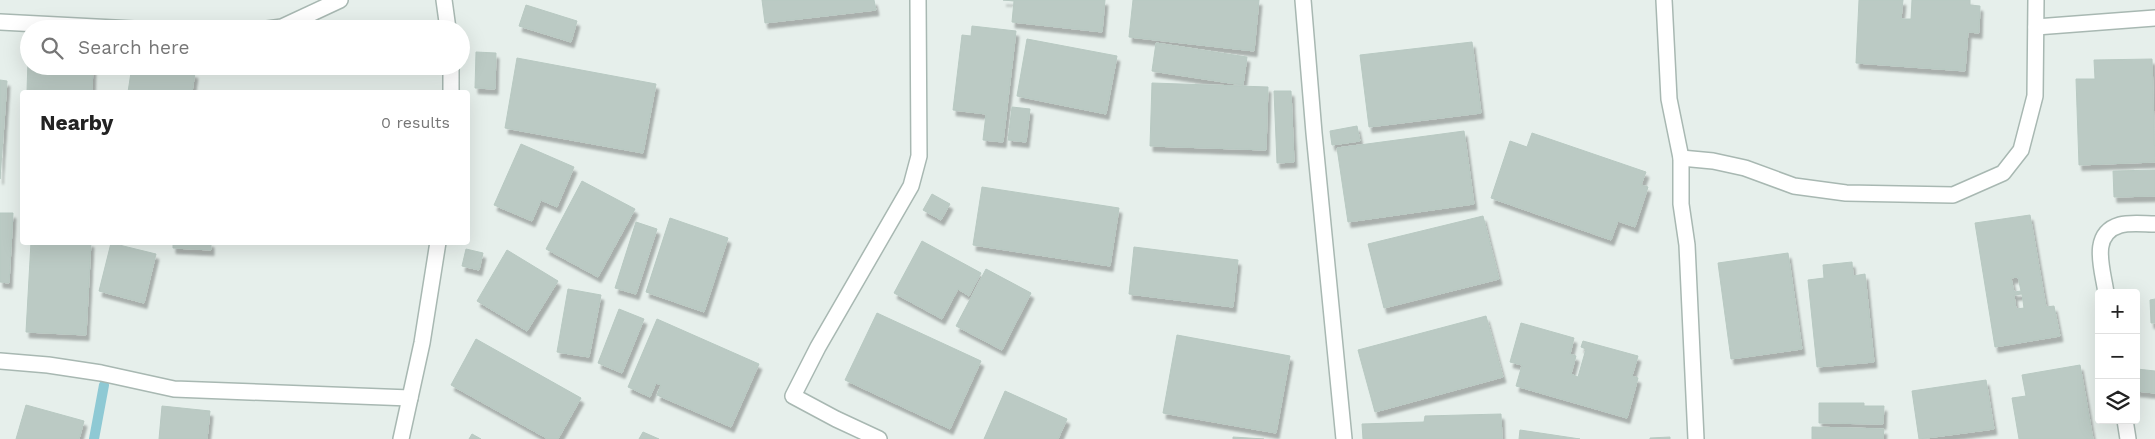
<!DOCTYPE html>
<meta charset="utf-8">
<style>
:root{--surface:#fff;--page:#f2f2f2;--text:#222;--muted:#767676;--line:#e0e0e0}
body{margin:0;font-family:"Work Sans",sans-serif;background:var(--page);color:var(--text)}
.controls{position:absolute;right:15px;bottom:15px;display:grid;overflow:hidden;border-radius:5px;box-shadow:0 5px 20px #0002}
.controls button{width:45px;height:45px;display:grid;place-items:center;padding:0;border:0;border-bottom:1px solid var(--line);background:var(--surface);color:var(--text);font:25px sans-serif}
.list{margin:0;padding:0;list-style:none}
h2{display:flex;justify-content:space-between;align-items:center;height:65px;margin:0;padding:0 20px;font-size:21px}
h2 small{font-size:16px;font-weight:400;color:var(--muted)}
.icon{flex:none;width:28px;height:28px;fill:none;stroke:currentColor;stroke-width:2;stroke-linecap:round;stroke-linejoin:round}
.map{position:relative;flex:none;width:2155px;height:439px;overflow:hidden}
.search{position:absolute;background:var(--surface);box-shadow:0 5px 20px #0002;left:20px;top:20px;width:450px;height:55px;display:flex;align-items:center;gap:12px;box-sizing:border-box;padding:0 18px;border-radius:28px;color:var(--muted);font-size:19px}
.panel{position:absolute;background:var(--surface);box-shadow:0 5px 20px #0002;left:20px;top:90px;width:450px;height:155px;border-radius:5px}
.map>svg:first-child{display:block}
</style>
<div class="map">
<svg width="2155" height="439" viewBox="0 0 2155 439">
<defs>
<filter id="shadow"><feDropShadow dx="3" dy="5.5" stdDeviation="1" flood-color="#0004"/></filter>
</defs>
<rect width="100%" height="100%" fill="#e6efeb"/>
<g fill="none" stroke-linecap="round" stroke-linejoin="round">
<path stroke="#8ec9d4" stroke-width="10" d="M94,439l10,-54"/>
</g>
<g fill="#bbcac4" stroke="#b8c9c2" fill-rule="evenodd" filter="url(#shadow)">
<path d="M762,0h112l2,10 -111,13z"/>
<path d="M1003,0h102l-3,32 -90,-10 2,-21z"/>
<path d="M1133,0h126l-5,51 -125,-14z"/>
<path d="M1859,0h44l-2,19h10l1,-19h58v5l10,1 -1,27 -11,-1 -3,39 -109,-8z"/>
<path d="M526,5l51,16 -6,21 -52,-16z"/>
<path d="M972,26l44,5 -13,111 -20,-2 3,-26 -33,-4 9,-75 9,1z"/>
<path d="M1027,39l90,17 -11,58 -89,-18z"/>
<path d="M1472,42l9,71 -112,14 -9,-72z"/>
<path d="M1156,43l91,14 -4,28 -91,-14z"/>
<path d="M476,52l20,1 -1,36 -20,-1z"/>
<path d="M517,58l139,26 -13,69 -138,-25z"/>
<path d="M28,59l1,7h64l-1,26h-65z"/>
<path d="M2152,59l3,103 -76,3 -3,-86h19l-1,-19z"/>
<path d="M132,66h20l43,7 -3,19h-64z"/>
<path d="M0,80l7,1 -7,98z"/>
<path d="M1152,83l116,4 -2,63 -116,-4z"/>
<path d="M1274,91h17l3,71 -17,1z"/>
<path d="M1012,107l18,2 -4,33 -18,-2z"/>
<path d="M1357,126l3,15 -28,4 -2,-14z"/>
<path d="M1464,131l10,73 -126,18 -11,-74z"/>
<path d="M1532,133l114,39 -5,13 7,2 -13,40 -17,-6 -7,19 -120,-42 19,-57 17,6z"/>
<path d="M521,144l53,23 -17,40 -16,-7 -9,21 -38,-16z"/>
<path d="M2155,170v26l-41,1 -1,-26z"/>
<path d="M582,181l53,28 -37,68 -52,-28z"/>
<path d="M982,187l137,21 -9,58 -137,-21z"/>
<path d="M932,194l18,10 -9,16 -18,-10z"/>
<path d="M0,213h13l-4,70 -9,-1z"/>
<path d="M2030,215l16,92 8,-1 6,30 -65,11 -20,-124zM2018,277l3,14 -7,1 -3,-14zM2022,294l2,14 -8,1 -2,-14z"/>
<path d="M1483,216l16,63 -115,29 -16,-64z"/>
<path d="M670,218l58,20 -24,74 -58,-20z"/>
<path d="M636,222l21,7 -21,65 -21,-6z"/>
<path d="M922,241l59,32 -12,23 -11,-7 -16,30 -48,-26z"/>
<path d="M31,242h60l-5,93 -60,-3z"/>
<path d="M173,242h38v8l-38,-2z"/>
<path d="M111,243l45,11 -12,49 -45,-12z"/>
<path d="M1134,247l104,13 -5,47 -104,-13z"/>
<path d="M466,249l17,4 -4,17 -17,-4z"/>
<path d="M507,250l51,31 -31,50 -50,-30z"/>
<path d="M1788,253l14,96 -71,10 -13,-96z"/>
<path d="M1852,262l1,14 12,-2 9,88 -57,5 -9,-87 16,-2 -1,-13z"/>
<path d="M986,269l45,24 -29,57 -46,-24z"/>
<path d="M568,289l33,6 -12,62 -32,-5z"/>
<path d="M2155,299v24h-4l-1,-23z"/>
<path d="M619,309l25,10 -22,54 -24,-10z"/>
<path d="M877,313l104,48 -31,68 -105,-49z"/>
<path d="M1486,316l17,61 -128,35 -17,-62z"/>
<path d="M657,319l102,45 -28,63 -74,-32 4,-10 -5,-2 -6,14 -22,-10z"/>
<path d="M1521,323l53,15 -4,16 6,2 -5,18 7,3 8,-28 -5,-2 2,-6 55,15 -6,20 6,2 -11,40 -111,-32 6,-21 -12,-3z"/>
<path d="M1177,335l113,21 -14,77 -113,-20z"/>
<path d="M476,339l105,59 -23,41h-10l-97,-54z"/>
<path d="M2080,365l13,74h-74l-7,-41 14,-2 -4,-21z"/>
<path d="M2137,369l18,2v22l-19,-2z"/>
<path d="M1986,380l8,49 -75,10 -7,-48z"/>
<path d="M1005,391l62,28 -9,20h-74z"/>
<path d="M1819,403h45v3h20l-1,18 -64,-1z"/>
<path d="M26,405l58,16 -5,18h-63z"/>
<path d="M162,406l48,5 -3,28h-48z"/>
<path d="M1501,414l1,25h-139l-1,-15 62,-2 1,-6z"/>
<path d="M1812,427l72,2 -1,10h-71z"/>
<path d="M1520,430l60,9h-61z"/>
<path d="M643,432l16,7h-20z"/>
<path d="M472,434l9,5h-12z"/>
<path d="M1233,437l31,2h-31z"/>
<path d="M1670,437v2h-20v-1z"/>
</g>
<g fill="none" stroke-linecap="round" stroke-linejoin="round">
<defs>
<g id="minor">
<path d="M444,0l4,29"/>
<path d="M1303,0l11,133 30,306"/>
<path d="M1664,0l5,99 12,59v46l6,41 9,194"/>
<path d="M0,22l134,7"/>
<path d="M2036,27l119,-9"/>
<path d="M267,29l15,-2 58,-27"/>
<path d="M451,92v-26"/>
<path d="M1681,158l32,3 32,7 49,18 52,7 107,2 50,-22 18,-23 14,-54 1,-96"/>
<path d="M2106,293c-3,-23 -17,-59 14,-68 10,-3 25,-1 35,-1"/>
<path d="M0,361l48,4 53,8 73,16 236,9"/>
<path d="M2125,420l3,19"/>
<path d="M401,439l21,-96 16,-101"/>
<path d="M879,439l-43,-20 -43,-23 25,-49 93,-161 8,-30 -1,-156"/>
</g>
</defs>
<use href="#minor" stroke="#a8b8b2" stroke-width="18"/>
<use href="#minor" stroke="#fff" stroke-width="15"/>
</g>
</svg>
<div class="controls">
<button>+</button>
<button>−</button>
<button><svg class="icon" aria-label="layers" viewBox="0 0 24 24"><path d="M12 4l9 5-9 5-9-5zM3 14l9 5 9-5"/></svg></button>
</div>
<div class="search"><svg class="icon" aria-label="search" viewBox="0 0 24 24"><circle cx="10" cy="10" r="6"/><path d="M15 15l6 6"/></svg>Search here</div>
<section class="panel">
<h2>Nearby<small>0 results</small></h2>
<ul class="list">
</ul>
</section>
</div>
